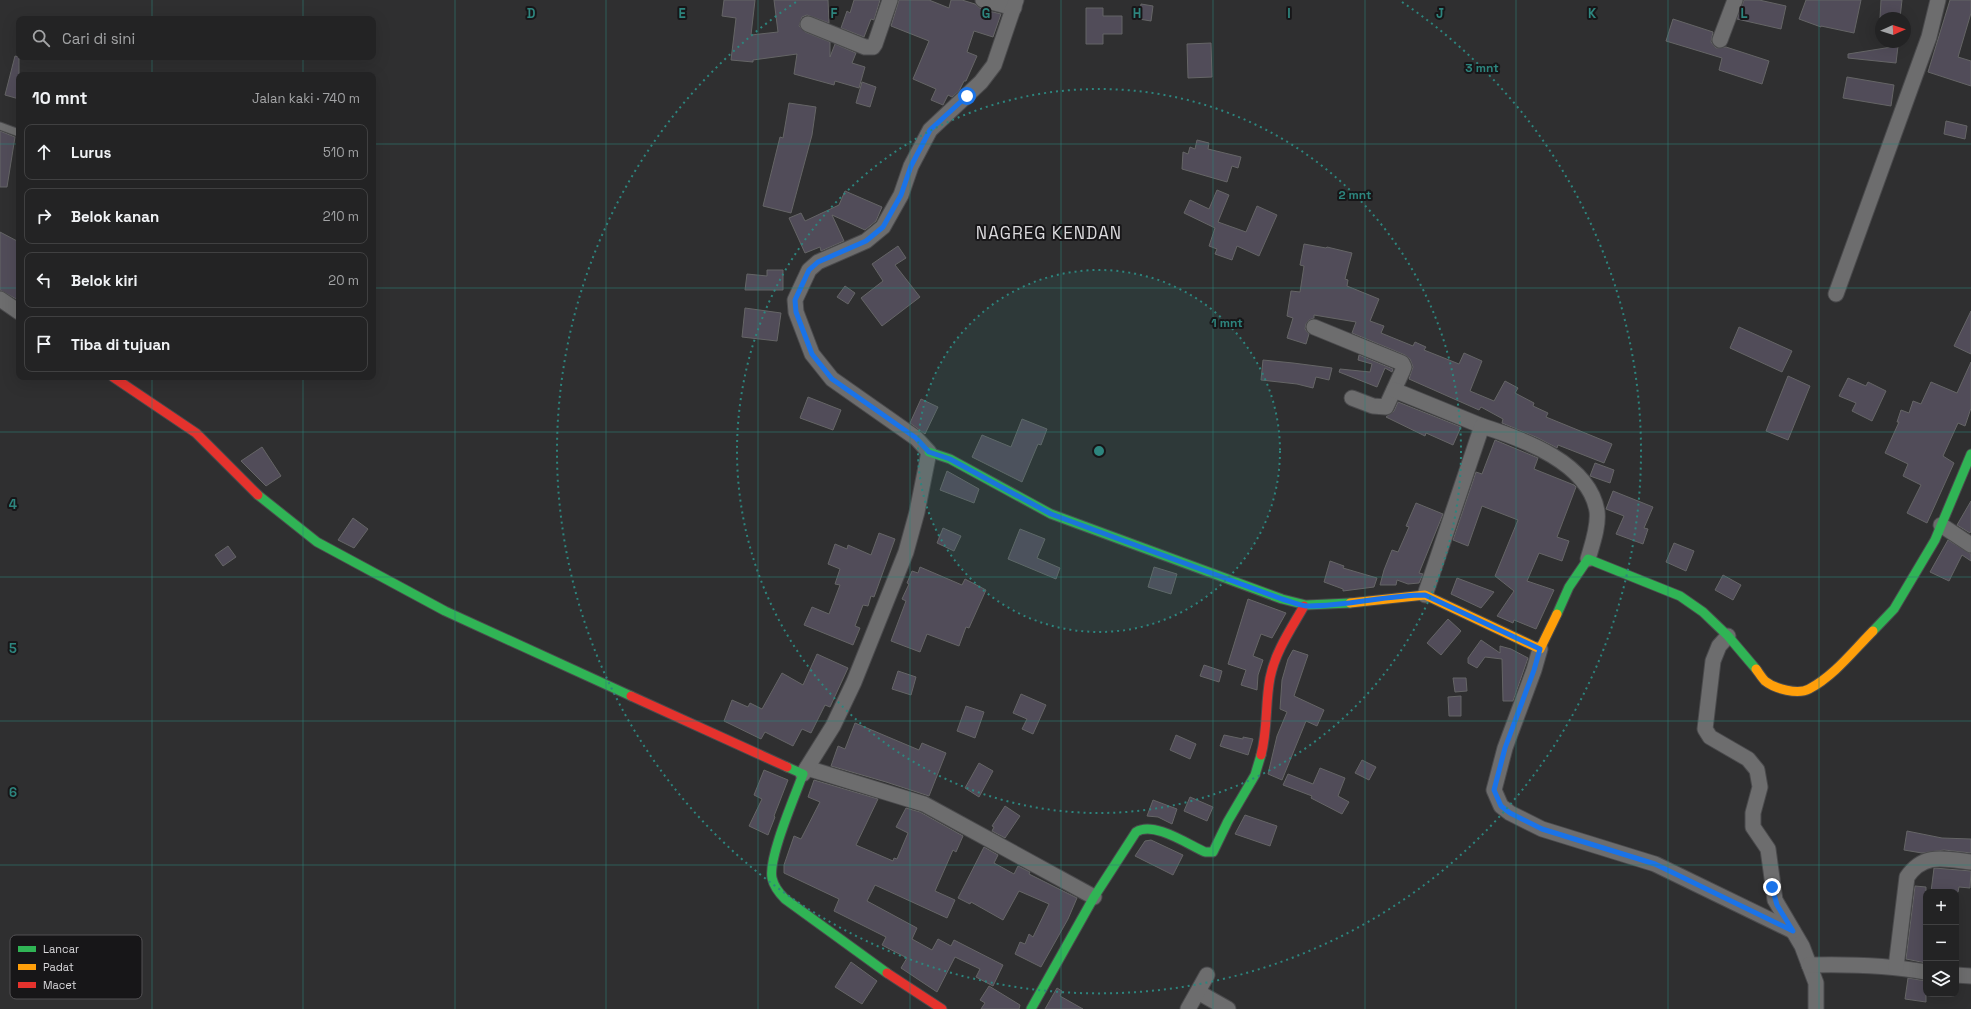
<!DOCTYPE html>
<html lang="id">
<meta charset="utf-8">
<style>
:root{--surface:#232324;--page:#2b2b2c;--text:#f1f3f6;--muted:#a3a4a6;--line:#404041}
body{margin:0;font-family:"Space Grotesk",sans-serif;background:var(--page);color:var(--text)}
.controls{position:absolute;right:12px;bottom:12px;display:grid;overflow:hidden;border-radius:8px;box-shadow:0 4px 16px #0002}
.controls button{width:36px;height:36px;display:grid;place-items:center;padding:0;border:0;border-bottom:1px solid var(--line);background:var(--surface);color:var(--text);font:20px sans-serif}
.compass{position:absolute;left:1875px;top:12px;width:36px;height:36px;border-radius:50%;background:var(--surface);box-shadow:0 4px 16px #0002;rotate:87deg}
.stop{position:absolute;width:12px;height:12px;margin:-9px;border:3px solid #1a73e8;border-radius:50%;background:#fff}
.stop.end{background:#1a73e8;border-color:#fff;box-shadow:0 1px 4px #0008}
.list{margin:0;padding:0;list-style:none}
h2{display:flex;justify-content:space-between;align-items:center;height:52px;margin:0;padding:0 16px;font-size:17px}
h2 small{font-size:13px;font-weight:400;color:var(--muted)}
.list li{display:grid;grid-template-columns:26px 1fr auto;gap:12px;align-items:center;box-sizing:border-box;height:56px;margin:0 8px 8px;padding:0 8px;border:1px solid var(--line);border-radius:8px}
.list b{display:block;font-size:15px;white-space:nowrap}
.list em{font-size:13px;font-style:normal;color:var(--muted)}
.icon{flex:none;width:22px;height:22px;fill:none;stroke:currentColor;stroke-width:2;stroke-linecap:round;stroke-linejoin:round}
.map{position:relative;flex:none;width:1971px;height:1009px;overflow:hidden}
.search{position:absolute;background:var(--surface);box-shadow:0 4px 16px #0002;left:16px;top:16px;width:360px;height:44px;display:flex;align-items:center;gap:10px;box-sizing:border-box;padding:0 14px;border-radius:8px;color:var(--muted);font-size:15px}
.panel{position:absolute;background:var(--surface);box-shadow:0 4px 16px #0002;left:16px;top:72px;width:360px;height:308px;border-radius:8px}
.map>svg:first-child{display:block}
</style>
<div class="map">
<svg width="1971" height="1009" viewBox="0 0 1971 1009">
<rect width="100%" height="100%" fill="#2f2f30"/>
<g fill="#514c59" stroke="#656566">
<path d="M724,0h31l-4,35 27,-3 -4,-32h54l1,23 -22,-8 -5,2 -3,9 6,6 25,10v15l5,-13 21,9 -4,10 13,4 -6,21 -24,-7 -1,4 -40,-11 3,-20 -44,6v2l-22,-2 5,-42 -14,-2z"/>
<path d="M854,0h26l-6,20 -3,-1 -7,18 -23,-9 6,-17 3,2z"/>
<path d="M899,0h30l20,8 2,-8h11l13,4 6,5 20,5 -8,23 -19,-6 -7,21 10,4 -11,25h-2l-5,10 -7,6 -4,-2 -5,10 -12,-5 5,-11 -23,-10 16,-38 -38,-15z"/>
<path d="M1744,0h15l27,6 -5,23 -44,-10z"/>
<path d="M1806,0h55l-7,33 -33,-7v1l-22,-8z"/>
<path d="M1881,0h21l-2,18h-20z"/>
<path d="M1950,0h21v13l-13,44 13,4v25l-43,-14z"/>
<path d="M1141,4l12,2 -2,15 -12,-2z"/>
<path d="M1086,8h17v8h19v18h-19v10h-17z"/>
<path d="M1673,19l40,13 -2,10 5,6 10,-1 43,14 -7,23 -43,-14 3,-12 -56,-17z"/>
<path d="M1211,43l1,34 -24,1 -1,-34z"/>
<path d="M1898,46l-2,17 -48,-5v-4z"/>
<path d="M15,56l4,1v42l-14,-4z"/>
<path d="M1847,77l47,8 -3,21 -48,-8z"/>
<path d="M862,82l14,5 -6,20 -14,-4z"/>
<path d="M789,103l27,4 -4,28 -21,78 -28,-7 17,-69 3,1z"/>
<path d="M1946,121l21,5 -2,13 -21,-5z"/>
<path d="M0,131l15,6 -8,50h-7z"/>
<path d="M1197,140l12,3 -1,6 33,8 -3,11 -6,-2 -5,16 -45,-13 1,-17 5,2 2,-7 5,2z"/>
<path d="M1217,190l12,5 -11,27 28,10 11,-26 20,9 -18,41 -22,-10 -5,14 -17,-6 2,-5 -8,-3 6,-18 -31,-15 6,-13 19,9z"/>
<path d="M845,191l37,16 -6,14 -11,9 -33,-15 12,26 -23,10 -1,-4 -15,6 -16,-35 12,-5 4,8 34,-16z"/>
<path d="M0,232l19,10 -1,58 -18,-10z"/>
<path d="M1304,244l22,4 1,-1 25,6 -7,26 3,1 -1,6 32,13 -9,22 14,5 -3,7 32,13 2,-4 11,5 -2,3 35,14 5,-11 18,8 -12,30 24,10 11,-20 13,7 -3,5 19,10 -1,3 15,7 -2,4 66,27 -8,19 -46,-18 -1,3 -19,-10 -36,-15 1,-4 -22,-12 -2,3 -70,-31 4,-12 -3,-8 -5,-4 -53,-22 4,-11 -42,-7v3l-5,2 -3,4 -1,5 4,5 -3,10 -19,-6 6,-20 -6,-2 4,-25 9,1 4,-26 -4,-1z"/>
<path d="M898,246l8,12 -11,7 25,32 -38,29 -21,-28 22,-17 -11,-17z"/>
<path d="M767,270h16v20h-38l2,-16 20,2z"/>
<path d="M845,286l10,7 -7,11 -11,-7z"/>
<path d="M745,308l36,5 -4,28 -35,-4z"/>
<path d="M1971,311v43l-17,-8z"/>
<path d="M1739,327l53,24 -10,21 -52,-24z"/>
<path d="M1359,355l34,14 -1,3 -7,-4 -8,19 -38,-15 1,-3 30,3 2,-8 -14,-4z"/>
<path d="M1263,360l30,3 39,5 -3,12 -13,-3 -3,11 -16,-4 -36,-4z"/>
<path d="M1971,362v46l-6,18 -7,-3 -15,33 11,7 -27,60 -20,-10 14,-28 -18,-9 5,-12 -23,-11 14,-31h-2l4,-12 8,3 4,-12 8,3 10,-22 26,11z"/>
<path d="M1788,376l22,10 -22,54 -22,-9z"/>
<path d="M1848,378l18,8 2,-4 18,9 -14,30 -20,-10 4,-8 -17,-7z"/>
<path d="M808,397l33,13 -8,20 -33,-12z"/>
<path d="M921,399l17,8 -13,27 -15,-11z"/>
<path d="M1398,402l63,25 -8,18 -27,-12 -1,3 -39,-19 8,-6z"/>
<path d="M1022,419l25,10 -6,16 -3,-1 -16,38 -50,-25 10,-22 29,12z"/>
<path d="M1495,440l43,18 -4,11 40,16 2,2 -19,50 12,4 -7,20 -23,-8 -12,28 27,9 -18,39 -22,-9 -1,3 -16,-7 17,-25 -19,-15 23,-56 -36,-14 -14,40 -15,-6 23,-68 6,2z"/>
<path d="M262,447l19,29 -15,10 -25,-25z"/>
<path d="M1595,463l19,7 -4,13 -20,-7z"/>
<path d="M947,471l32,18 -5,14 -34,-13z"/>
<path d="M1613,491l40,16 -9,21 4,1 -5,15 -27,-10 8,-18 -18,-7z"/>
<path d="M1971,501v30l-1,2 -13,-8z"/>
<path d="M1416,503l27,11 -24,59 4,1 -4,9 -11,1 -11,-4 -1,5h-16l4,-15 8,-20 6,2 11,-25 -3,-1z"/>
<path d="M353,518l15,11 -14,19 -16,-8z"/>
<path d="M943,528l18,8 -7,15 -17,-8z"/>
<path d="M1020,529l25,10 -8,19 23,10 -4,11 -48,-20z"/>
<path d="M879,533l16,6 -21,58 -3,-1 -3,10 -5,-1 -8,21 5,2 -7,17 -49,-20 8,-18 17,7 11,-29 -5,-1 5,-15 -12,-5 7,-20 12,5 1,-4 23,10z"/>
<path d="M1948,540l23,14v7l-9,-6 -13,26 -19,-9z"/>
<path d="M1674,543l20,8 -8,20 -20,-9z"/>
<path d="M228,546l8,11 -13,9 -8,-11z"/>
<path d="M1330,561l14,5 -1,2 34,10 -3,9 -31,4v-2l-19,-7z"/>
<path d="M920,567l42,18 3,-6 21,11 -17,38 -3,-1 -7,19 -32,-12 -7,18 -29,-11 15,-40 -4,-2 7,-15 -2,-1 5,-12 6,2z"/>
<path d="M1154,567l23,7 -6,20 -23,-7z"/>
<path d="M1723,575l18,10 -8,15 -18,-10z"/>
<path d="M1457,578l37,14 -13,16 -30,-14z"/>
<path d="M1248,599l38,14 -14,25 -11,-4 -8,22 10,4 -5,15 -1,15 -16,-5 5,-15 -18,-6z"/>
<path d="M1448,619l13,12 -20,24 -14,-12z"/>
<path d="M1481,640l19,13v-7l11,3 17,9 -15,43h-10l-1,-42 -17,-2 -8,11 -9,-5v-5z"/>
<path d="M1293,650l15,5 -14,41 30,14 -7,16 -11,-5 -24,59 -14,-6 9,-38 10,-24 -7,-3 2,-29 6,-21z"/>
<path d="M817,654l31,14 -18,39 -5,-2 -14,28 -9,-4 -9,17 -28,-14 -4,7 -37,-18 8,-21 16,7 2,-4 12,6 20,-36 21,12z"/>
<path d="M1204,665l18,6 -3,11 -19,-6z"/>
<path d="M898,671l18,6 -5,18 -19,-6z"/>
<path d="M1453,678h13l1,13 -12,1z"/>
<path d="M1021,694l25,11 -13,29 -11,-5 5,-10 -14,-6z"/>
<path d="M1461,696v20h-12l-1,-19z"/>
<path d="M966,706l18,6 -9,26 -18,-7z"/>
<path d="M855,723l64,27 3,-7 24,10 -17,43 -43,-14 -55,-16 7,-20 7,3z"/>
<path d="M1176,735l20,9 -6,15 -20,-9z"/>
<path d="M1224,735l19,4v-2l10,2 -5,16 -28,-9z"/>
<path d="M1362,760l14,7 -7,13 -14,-7z"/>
<path d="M979,763l14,8 -14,26 -14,-9z"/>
<path d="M1320,768l25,10 -7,18 11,6 -7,12 -31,-16 1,-2 -29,-11 5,-11 25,10z"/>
<path d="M764,770l24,10 -14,36 1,1 -7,18 -19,-9 13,-27 -8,-4z"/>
<path d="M814,780l64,19 -22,46 37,16 1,-3 3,1 11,-26 -12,-6 10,-19 14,4 43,24 -7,16 -3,-2 -18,41 20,9 -8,18 -72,-33 -8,16 50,27 -5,11 20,11 6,-11 13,7 3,-6 49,25 -10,21 -17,-9 4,-8 -25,-12 -18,35 -36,-24 6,-10 -25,-13 4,-8 -52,-26 5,-12 -55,-26v-8l10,-29 7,3 19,-37 -12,-5z"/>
<path d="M1190,797l23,10 -6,14 -23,-10z"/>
<path d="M1153,800l24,9 -5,15 -14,-7 -11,-1z"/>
<path d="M1005,806l15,10 -15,22 -13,-7 2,-4 -2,-1z"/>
<path d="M1245,815l32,11 -7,20 -35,-12z"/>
<path d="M1907,831l35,7 29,1v14l-27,-3 -22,3 -18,-3z"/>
<path d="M1151,840l32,15 -10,20 -38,-19 10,-15z"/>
<path d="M984,847l14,8 -4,8 20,11 4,-8 12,6 -1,2 48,24 -9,21 -27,48 -26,-13 5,-12 5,2 4,-10 4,3 16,-33 -30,-13 -16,29 -32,-18 -1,2 -12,-6z"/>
<path d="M1934,868l37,3 -1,17 -11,-1 -1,5h-27z"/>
<path d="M1915,886l11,1v76l-20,-4z"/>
<path d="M851,962l26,19 -15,23 -27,-17z"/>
<path d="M1908,978l18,3v21l-21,-3z"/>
<path d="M989,986l31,19 -1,4h-38l4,-6 -5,-3z"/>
<path d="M1057,988l5,3 -2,5 23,13h-38z"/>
</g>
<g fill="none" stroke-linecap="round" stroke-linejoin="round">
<defs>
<path id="lane" d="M0,126l19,7"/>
<g id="street">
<path d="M983,0l31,8"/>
<path d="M808,24l57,23h8l2,-3 15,-44"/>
<path d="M1720,40l15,-40"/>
<path d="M1836,294l93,-257 9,-37"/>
<path d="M0,299l19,13"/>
<path d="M1314,327l88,36 2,4 -2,5 -16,35 -13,-1 -21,-8"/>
<path d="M1394,390l88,36"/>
<path d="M1941,525l30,20"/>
<path d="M1425,595l57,-169c41,13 107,37 115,85 2,15 -5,34 -9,48"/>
<path d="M1728,636l-9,10 -6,15 -8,68 5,8 38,22 9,11 3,17 -7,26v14l15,22 7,51 27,46 14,37v26"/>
<path d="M1540,649l-6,21 -29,78 -11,42 7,16 9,7 32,16 113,35 138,67"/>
<path d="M807,768l117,36 170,93"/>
<path d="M803,774l30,-48 21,-44 52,-130 11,-40 12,-60 -13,-14 -84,-59 -20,-25 -16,-42 -1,-12 14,-30 9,-8 48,-21 17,-14 18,-32 10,-29 19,-36 51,-48 13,-17 22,-65"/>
<path d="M1809,965c40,-1 78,0 117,7"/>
<path d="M1896,967l11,-90c17,-25 38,-18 64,-15"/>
<path d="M1956,975l15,1"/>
<path d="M1198,992l30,17"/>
<path d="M1188,1009l19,-34"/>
</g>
<g id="fast">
<path d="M929,452l21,7 101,55 231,85 24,6 44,-2"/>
<path d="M258,495l59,47 128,69 186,85"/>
<path d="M1557,614l12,-27 19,-28 92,37 23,16 25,24 28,33"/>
<path d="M1873,631l21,-22 41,-69 36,-86"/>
<path d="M787,767l16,7c-8,22 -35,84 -31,104 2,9 7,15 13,21l102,74"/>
<path d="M1031,1009l63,-112 42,-65c18,-11 51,12 69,20h8l15,-31 27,-46 6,-20"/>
</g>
<g id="slow">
<path d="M1350,603l75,-8 115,54 17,-35"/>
<path d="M1756,669c3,4 6,9 9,12 10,8 33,14 44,8 25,-13 44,-38 64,-58"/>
</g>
<g id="jam">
<path d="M113,377l83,56 62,62"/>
<path d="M631,696l156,71"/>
<path d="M1261,755c7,-26 4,-51 9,-77 5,-26 21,-49 34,-72"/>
<path d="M887,973l55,36"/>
</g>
</defs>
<use href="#lane" stroke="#4a4a4c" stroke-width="9"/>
<use href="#street" stroke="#4a4a4c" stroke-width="17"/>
<use href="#fast" stroke="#4a4a4c" stroke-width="11"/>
<use href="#slow" stroke="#4a4a4c" stroke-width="11"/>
<use href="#jam" stroke="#4a4a4c" stroke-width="11"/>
<use href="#lane" stroke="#6d6d6e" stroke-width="7"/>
<use href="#street" stroke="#6d6d6e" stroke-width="15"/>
<use href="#fast" stroke="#30b455" stroke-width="9"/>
<use href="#slow" stroke="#ff9f0a" stroke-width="9"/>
<use href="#jam" stroke="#e5322d" stroke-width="9"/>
</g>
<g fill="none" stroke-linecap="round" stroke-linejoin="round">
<path stroke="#1a73e8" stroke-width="5" d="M967,96l-37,34 -19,36 -10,29 -18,32 -17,14 -48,21 -9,8 -14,30 1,12 16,42 20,25 84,59 13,14 21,7 101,55 231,85c7,2 16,6 24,7 39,1 79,-11 119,-11l115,54 -6,21 -29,78 -11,42 7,16 9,7 32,16 113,35 138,67 -16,-26 -5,-18"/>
</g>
<path fill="none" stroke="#2d857e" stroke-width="1" stroke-opacity="0.55" d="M152,0v19M303,0v19M455,0v1009M606,0v1009M758,0v1009M910,0v1009M1061,0v1009M1213,0v1009M1365,0v1009M1516,0v1009M1668,0v1009M1819,0v1009M152,57v18M303,57v18M0,144h19M373,144h1598M0,288h19M373,288h1598M152,377v632M303,377v632M0,432h1971M0,577h1971M0,721h1971M0,865h1971"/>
<circle cx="1099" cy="451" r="181" fill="#2d857e" fill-opacity=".12"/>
<g fill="none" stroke="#2d857e" stroke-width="2" stroke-dasharray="2 4">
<circle cx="1099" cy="451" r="181"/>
<circle cx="1099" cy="451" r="362"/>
<path d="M1402 2A542 542 0 1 1 796 2"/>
</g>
<g text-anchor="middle" stroke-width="4" stroke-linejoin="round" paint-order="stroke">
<g font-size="17" letter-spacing="1" fill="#dad9dc" stroke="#171618">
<text x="1049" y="239">NAGREG KENDAN</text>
</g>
</g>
<rect x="10" y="935" width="132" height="64" rx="6" fill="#171618" stroke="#525053" stroke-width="1"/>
<rect x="18" y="946" width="18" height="6" fill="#30b455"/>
<rect x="18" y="964" width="18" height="6" fill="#ff9f0a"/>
<rect x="18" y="982" width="18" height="6" fill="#e5322d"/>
<g font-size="11" fill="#dad9dc">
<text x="43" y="953">Lancar</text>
<text x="43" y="971">Padat</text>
<text x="43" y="989">Macet</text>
</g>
<g font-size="13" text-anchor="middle" font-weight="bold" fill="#2d857e" stroke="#171618" stroke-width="4" stroke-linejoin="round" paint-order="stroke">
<text x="531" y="18">D</text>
<text x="682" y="18">E</text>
<text x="834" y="18">F</text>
<text x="986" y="18">G</text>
<text x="1137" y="18">H</text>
<text x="1289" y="18">I</text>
<text x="1440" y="18">J</text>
<text x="1592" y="18">K</text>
<text x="1744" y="18">L</text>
<text x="13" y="509">4</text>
<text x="13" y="653">5</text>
<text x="13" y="797">6</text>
</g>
<circle cx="1099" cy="451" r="6" fill="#2d857e" stroke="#171618" stroke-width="2"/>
<g font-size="12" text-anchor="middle" font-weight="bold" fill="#2d857e" stroke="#171618" stroke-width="4" stroke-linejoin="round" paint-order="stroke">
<text x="1482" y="72">3 mnt</text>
<text x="1355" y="199">2 mnt</text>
<text x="1227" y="327">1 mnt</text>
</g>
</svg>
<div class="controls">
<button>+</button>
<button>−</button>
<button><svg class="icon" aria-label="layers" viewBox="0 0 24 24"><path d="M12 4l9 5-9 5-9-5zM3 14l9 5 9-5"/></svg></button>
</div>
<svg class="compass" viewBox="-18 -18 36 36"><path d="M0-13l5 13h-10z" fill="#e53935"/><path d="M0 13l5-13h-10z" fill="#a3a4a6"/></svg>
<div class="stop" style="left:967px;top:96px"></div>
<div class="stop end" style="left:1772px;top:887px"></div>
<div class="search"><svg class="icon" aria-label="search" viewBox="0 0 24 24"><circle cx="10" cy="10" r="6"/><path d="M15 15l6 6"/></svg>Cari di sini</div>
<section class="panel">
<h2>10 mnt<small>Jalan kaki · 740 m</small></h2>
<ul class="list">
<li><svg class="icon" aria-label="ahead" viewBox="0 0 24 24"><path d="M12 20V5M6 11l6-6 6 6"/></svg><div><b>Lurus</b></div><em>510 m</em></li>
<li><svg class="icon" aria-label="right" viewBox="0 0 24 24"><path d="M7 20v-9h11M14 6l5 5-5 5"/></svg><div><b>Belok kanan</b></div><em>210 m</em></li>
<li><svg class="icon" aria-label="left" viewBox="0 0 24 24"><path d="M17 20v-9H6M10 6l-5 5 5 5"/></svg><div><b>Belok kiri</b></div><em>20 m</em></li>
<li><svg class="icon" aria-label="arrive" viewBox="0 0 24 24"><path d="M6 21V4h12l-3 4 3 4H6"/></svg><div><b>Tiba di tujuan</b></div></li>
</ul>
</section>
</div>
